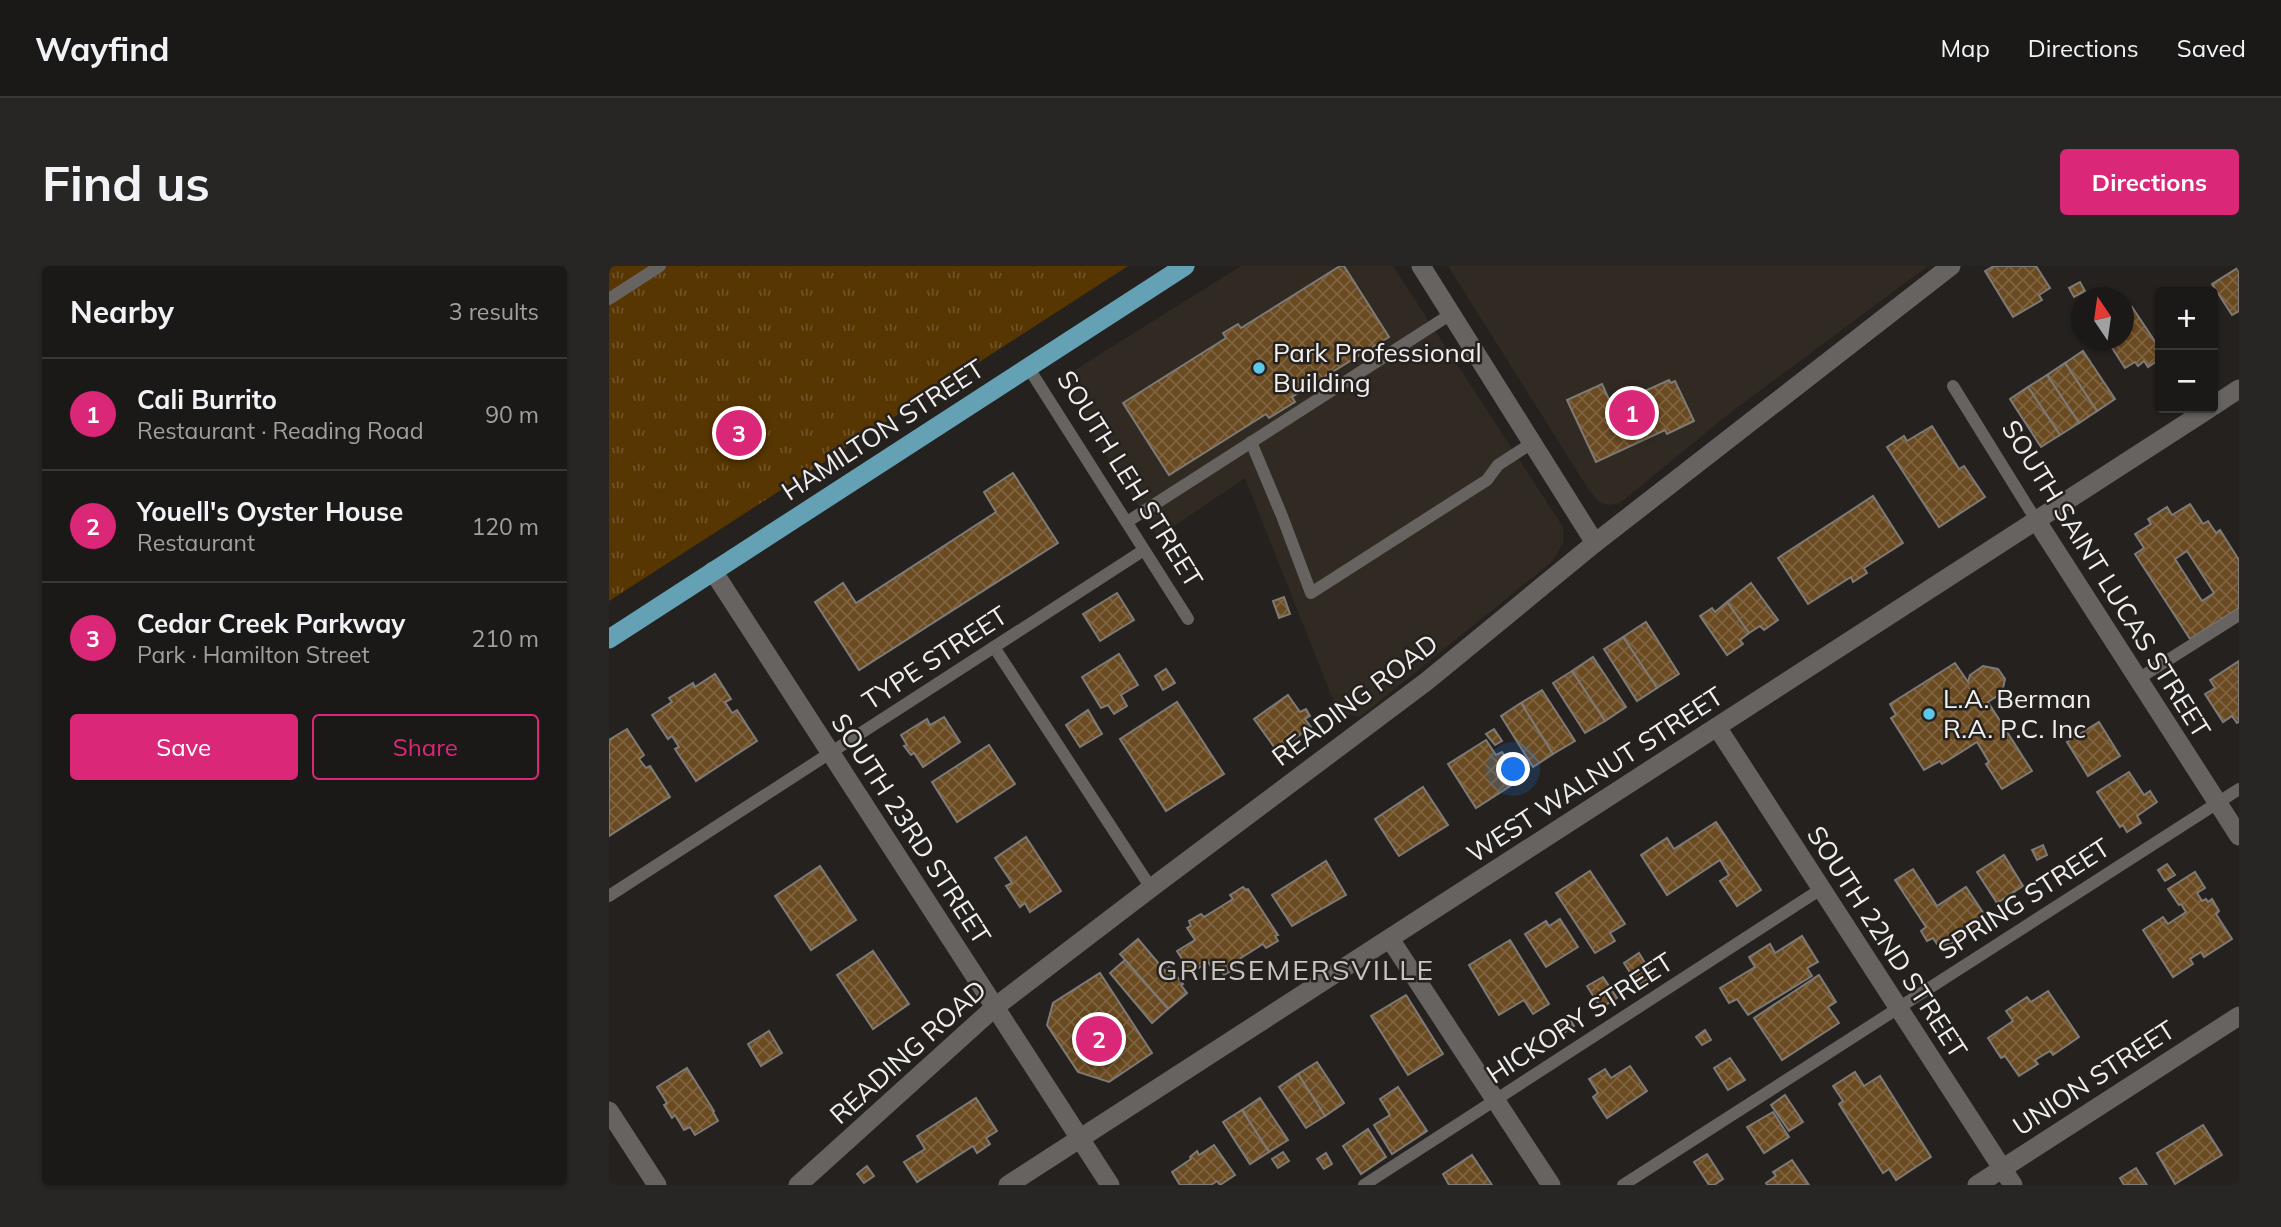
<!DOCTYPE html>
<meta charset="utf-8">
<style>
:root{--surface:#1b1917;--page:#282624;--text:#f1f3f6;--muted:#a0a0a1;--line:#393836;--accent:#db2777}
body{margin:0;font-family:Mulish,sans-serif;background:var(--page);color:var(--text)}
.controls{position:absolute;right:21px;top:21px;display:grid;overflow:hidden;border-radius:7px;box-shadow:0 2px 5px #0004}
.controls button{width:63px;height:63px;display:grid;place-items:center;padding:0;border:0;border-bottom:2px solid var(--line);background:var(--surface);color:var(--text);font:35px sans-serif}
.compass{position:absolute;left:1462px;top:21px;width:63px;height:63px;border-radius:50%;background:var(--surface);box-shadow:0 2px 5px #0004;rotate:347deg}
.you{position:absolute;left:905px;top:504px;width:24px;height:24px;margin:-18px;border:5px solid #fff;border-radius:50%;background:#1a73e8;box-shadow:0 0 0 10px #1a73e833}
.badge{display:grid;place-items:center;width:46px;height:46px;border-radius:50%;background:var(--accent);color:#fff;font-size:23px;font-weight:700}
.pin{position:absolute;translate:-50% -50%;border:4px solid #fff;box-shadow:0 2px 7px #0006}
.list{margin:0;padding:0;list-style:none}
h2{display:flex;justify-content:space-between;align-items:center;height:91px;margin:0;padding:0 28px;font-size:30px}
h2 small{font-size:23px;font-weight:400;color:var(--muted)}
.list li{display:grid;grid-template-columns:46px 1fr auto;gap:21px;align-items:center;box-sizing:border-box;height:112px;padding:0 28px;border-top:2px solid var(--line)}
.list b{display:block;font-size:26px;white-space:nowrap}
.list p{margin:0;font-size:23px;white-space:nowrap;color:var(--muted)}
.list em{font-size:23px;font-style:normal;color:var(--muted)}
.actions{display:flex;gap:14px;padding:21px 28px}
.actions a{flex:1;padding:16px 0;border:2px solid var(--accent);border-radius:7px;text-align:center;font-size:24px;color:var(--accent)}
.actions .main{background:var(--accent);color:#fff}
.map{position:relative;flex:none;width:1630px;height:919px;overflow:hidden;border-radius:7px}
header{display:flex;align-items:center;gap:42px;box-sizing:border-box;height:98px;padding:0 35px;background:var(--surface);border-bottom:2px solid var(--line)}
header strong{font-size:33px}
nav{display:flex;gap:38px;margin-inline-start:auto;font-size:24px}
.intro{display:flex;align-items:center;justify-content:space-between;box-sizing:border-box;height:168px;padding:0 42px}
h1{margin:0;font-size:49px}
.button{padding:18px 32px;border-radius:7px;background:var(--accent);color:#fff;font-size:24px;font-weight:700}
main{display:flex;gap:42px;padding:0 42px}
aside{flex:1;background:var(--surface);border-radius:7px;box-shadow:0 2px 5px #0004}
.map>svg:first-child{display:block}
</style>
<header>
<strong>Wayfind</strong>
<nav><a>Map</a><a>Directions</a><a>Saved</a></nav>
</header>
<div class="intro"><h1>Find us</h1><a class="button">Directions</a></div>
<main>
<aside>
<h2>Nearby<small>3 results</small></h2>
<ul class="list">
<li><span class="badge">1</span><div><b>Cali Burrito</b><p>Restaurant · Reading Road</p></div><em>90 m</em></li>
<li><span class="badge">2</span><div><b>Youell's Oyster House</b><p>Restaurant</p></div><em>120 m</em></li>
<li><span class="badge">3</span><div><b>Cedar Creek Parkway</b><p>Park · Hamilton Street</p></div><em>210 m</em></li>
</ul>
<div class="actions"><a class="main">Save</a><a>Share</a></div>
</aside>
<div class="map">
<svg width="1630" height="919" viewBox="0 0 1630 919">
<defs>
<pattern id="grass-tufts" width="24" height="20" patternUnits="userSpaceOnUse" patternTransform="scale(1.75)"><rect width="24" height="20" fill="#583602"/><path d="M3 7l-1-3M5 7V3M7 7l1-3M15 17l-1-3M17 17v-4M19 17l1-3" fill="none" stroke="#705327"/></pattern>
<pattern id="building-cross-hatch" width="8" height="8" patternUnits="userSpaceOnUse" patternTransform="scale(1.75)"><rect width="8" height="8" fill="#6a4a20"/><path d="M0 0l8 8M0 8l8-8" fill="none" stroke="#806441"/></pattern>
</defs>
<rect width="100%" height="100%" fill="#24211f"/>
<g fill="#312a23">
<path d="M632,0h152l170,261v16l-10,18 -193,156 -16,-3 -9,-9 -90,-227 -87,59 -55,-87 -30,-55 -2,-12 4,-13z"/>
<path d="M839,0h480l-197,146 -111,91 -10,2 -10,-2 -11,-13z"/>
</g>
<path fill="url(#grass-tufts)" d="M0,0h519l-519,335z"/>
<g fill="url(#building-cross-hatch)" stroke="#7d7a77" stroke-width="2" fill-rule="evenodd">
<path d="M731,0h4l45,71 -97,60 3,5 -26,16 -3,-4 -97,61 -46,-72 103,-65 -3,-5 15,-9 3,4z"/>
<path d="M1385,0h42l14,22 -11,7 3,5 -29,17 -28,-46z"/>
<path d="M1630,1v44l-7,4 -20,-31z"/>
<path d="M1471,16l5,9 -11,6 -5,-9z"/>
<path d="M1523,41l26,39 -3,2 5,11 -12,8 -4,-6 -6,5 -3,-4 -10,6 -18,-28h16v-27z"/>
<path d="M1474,85l32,48 -18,12 -32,-48z"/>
<path d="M1456,97l32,48 -18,12 -32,-48z"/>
<path d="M1438,109l32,48 -19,12 -32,-48z"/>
<path d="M1060,114l2,3 4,-2 19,40 -27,13 -2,-4 -69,32 -29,-62 35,-16 10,22z"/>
<path d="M1419,121l32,48 -19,12 -31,-48z"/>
<path d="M1323,160l27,43 5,-3 21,31 -46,30 -52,-80 17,-11 3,5z"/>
<path d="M404,207l45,70 -199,127 -44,-68 28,-19 13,20 140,-91 -12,-20z"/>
<path d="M1264,230l30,47 -39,25 3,5 -14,9 -2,-5 -43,27 -30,-46z"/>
<path d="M1581,238l13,20 5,-3 8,12 4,-3 19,30v48l-49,31 -55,-85 9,-6 -9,-14 16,-10 -3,-5 19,-12 5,8zM1578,285l27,42 -12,8 -27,-42z"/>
<path d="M1142,317l27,37 -14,10 -4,-4 -11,7 -22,-31z"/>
<path d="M508,327l17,27 -34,21 -17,-27z"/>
<path d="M675,331l6,17 -11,4 -6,-17z"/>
<path d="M1118,336l22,31 -9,7 3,4 -16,11 -27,-39 12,-8 3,4z"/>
<path d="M1037,356l33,52 -22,14 -34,-51z"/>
<path d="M1014,371l34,51 -20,13 -33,-52z"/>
<path d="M510,388l19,31 -17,10 6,11 -13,8 -6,-9 -7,3 -19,-31z"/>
<path d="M984,391l33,50 -21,14 -33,-50z"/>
<path d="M1630,395v61l-2,1 -5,-7 -9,6 -18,-28 10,-6 -5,-8z"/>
<path d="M1346,397l13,19 2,-7 13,-9 15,3 7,10 -3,14 -14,9 44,69 -30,18 -16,-25 3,-2 -12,-20 -35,22 -2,-3 -16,9 -33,-52 5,-3 -6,-11z"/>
<path d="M557,403l9,14 -12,7 -8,-14z"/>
<path d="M963,405l33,50 -20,12 -32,-50z"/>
<path d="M106,408l16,25 -6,3 7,11 5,-3 20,31 -61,40 -21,-32 4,-2 -7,-11 -4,3 -16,-24 20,-13 -3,-4 24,-15 2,4z"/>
<path d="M933,424l33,51 -22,13 -32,-51z"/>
<path d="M679,429l12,17 6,-3 4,7 -5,3 6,8 -34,24 -23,-32z"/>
<path d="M568,436l47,72 -58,37 -46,-72z"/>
<path d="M912,437l32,51 -20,13 -32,-51z"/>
<path d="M479,444l14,24 -22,13 -14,-22z"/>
<path d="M335,451l16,25 -37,25 -9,-14 -3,2 -7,-9 3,-1 -6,-10 26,-16 3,6z"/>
<path d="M1490,456l21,34 -32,20 -21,-34z"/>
<path d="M18,463l17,26 -5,4 7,9 4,-2 20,31 -61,39v-96z"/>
<path d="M885,463l8,12 -7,4 -9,-11z"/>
<path d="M877,474l10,15 6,-3 10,15 -5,3 8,13 -39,25 -28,-44z"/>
<path d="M380,479l26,39 -58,38 -25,-40z"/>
<path d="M1520,506l15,23 6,-4 7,11 -20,14 4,7 -14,9 -4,-7 -3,2 -23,-35z"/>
<path d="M814,521l25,38 -49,31 -24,-37z"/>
<path d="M1107,556l45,68 -24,16 -17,-25 9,-6 -9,-15 -53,35 -26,-40 26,-17 7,11z"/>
<path d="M417,571l35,54 -31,21 -5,-9 -5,4 -14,-21 6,-3 -17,-25z"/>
<path d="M1434,579l4,10 -10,5 -5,-10z"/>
<path d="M1395,589l19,31 -26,17 -20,-31z"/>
<path d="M717,595l20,34 -54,31 -20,-31z"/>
<path d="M1558,598l8,11 -10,6 -7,-11z"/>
<path d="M211,600l36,54 -45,30 -36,-54z"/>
<path d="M1304,603l24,37 29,-19 22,33 -47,30 -8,-12 -6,3 -6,-10 5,-4 -31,-47z"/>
<path d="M981,605l35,53 -15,9 5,8 -20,12 -39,-60z"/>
<path d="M1586,606l10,16 -8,5 5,8 4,-2 2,3 4,-3 7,12 -3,3 16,25 -28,18 -3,-5 -11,7 3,5 -20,13 -30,-47 20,-13 5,7 18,-12 -5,-8 -2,1 -11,-16z"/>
<path d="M634,621l3,3 2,-1 30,46 -3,1 3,5 -12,7 -3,-4 -30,19 3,5 -12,7 -3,-4 -5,3 -8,-12 -17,11 -14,-22 18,-11 -8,-12 4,-2 -2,-5 12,-7 3,3 29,-18 -3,-4z"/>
<path d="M951,653l18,28 -32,20 -21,-33 21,-13 3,5z"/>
<path d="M1193,670l16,26 -11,6 5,8 -64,39 -11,-16 -8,4 -9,-15 35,-21 -6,-10 21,-13 5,9z"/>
<path d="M529,673l27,32 4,-4 14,17 -2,1 6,8 -19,16 -48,-55z"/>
<path d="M901,674l39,64 -16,10 -9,-14 -25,15 -30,-50z"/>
<path d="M264,685l36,53 -36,25 -36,-54z"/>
<path d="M1030,687l15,25 -15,9 -15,-24z"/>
<path d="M516,694l43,49 -16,14 -42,-50z"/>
<path d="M491,707l52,80 -43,29 -31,-10 -31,-47 6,-22z"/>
<path d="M1210,709l17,27 -8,5 11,16 -57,37 -28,-42z"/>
<path d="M994,711l14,21 -16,10 -14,-22z"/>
<path d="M1439,725l31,46 -26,18 -3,-4 -15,9 3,4 -19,12 -14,-20 -4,2 -13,-20 25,-17 -7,-10 21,-14 4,5z"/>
<path d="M797,729l37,59 -35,21 -37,-59z"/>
<path d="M959,750l6,10 -9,6 -7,-11z"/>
<path d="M1096,764l6,10 -9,5 -6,-8z"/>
<path d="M160,765l13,22 -21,13 -13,-22z"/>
<path d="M1121,792l15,22 -17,10 -14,-22z"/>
<path d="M708,796l27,41 -19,13 -27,-42z"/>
<path d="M1021,800l17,25 -40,27 -14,-21 5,-4 -9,-14 16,-10 6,9z"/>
<path d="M78,802l27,43 -1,1 5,9 -23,14 -5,-8 -6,3 -9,-15 -3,3 -8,-13 3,-2 -10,-16z"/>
<path d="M1246,806l9,14 16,-10 51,81 -35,23 -7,-11 -6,4 -44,-69 4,-3 -10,-15z"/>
<path d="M689,808l27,42 -19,12 -27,-41z"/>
<path d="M789,821l29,44 -35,23 -18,-29 16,-10 -10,-16z"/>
<path d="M1176,829l18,27 -14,9 -18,-26z"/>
<path d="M367,832l21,33 -11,7 4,6 -13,9 -4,-7 -56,36 -13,-20 21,-13 -8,-13z"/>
<path d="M651,832l28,42 -19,12 -27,-42z"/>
<path d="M633,844l27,42 -19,12 -27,-42z"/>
<path d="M1164,846l16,25 -25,16 -17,-26z"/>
<path d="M1594,859l19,30 -47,29 -18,-31z"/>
<path d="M759,863l18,28 -25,17 -18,-28z"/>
<path d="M605,879l21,30 -15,10 -3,-4 -6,4h-31l-8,-13 19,-13 -1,-2 7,-6 2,4z"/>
<path d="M674,886l6,9 -11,7 -6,-9z"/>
<path d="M717,887l6,11 -8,5 -7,-10z"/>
<path d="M1098,888l16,25 -9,6h-5l-15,-23z"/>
<path d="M863,889l20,30h-43l-6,-11z"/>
<path d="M1183,894l17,25h-42l-1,-2 10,-7 -3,-4z"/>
<path d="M258,900l7,10 -10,7 -7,-9z"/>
<path d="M1527,902l11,17h-23l-4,-7z"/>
</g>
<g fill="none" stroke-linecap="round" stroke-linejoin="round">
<g stroke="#666360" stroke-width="12">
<path d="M0,33l51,-33"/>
<path d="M419,101l160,252"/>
<path d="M1344,120l83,134"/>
<path d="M642,176l31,74 29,77 176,-113 11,-15 34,-22"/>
<path d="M518,256l324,-208"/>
<path d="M385,381l157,241"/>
<path d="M1529,413l101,-64"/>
<path d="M0,630l535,-346"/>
<path d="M755,919l457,-296"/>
<path d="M1014,919l616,-396"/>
</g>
<g stroke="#666360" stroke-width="19">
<path d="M812,0l174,277"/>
<path d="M1604,140l26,-17"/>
<path d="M1427,254l203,316"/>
<path d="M104,305l397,614"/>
<path d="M1108,461l296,458"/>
<path d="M781,673l161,246"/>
<path d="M0,845l48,74"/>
<path d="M399,919l1202,-777"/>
</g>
<g stroke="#666360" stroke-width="19">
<path d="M189,919l197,-178 156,-119 276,-207 168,-138 356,-277"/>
<path d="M1368,919l262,-169"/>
</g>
<path stroke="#64a1b5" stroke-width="19" d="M0,373l576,-373"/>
</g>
<g fill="#5dc7e8" stroke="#24211f" stroke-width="2.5">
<circle cx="650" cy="102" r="7"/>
<circle cx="1320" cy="448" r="7"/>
</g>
<g text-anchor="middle" stroke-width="5" stroke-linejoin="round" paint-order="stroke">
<g font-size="26" fill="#f0efed" stroke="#24211f" text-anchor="start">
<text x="664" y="96">Park Professional<tspan x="664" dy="30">Building</tspan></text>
<text x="1334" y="442">L.A. Berman<tspan x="1334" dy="30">R.A. P.C. Inc</tspan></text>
</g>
<g font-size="26" fill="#f0efed" stroke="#24211f">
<text transform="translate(274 164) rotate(-33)" y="9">HAMILTON STREET</text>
<text transform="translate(521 213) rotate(58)" y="9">SOUTH LEH STREET</text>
<text transform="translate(1497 313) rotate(58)" y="9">SOUTH SAINT LUCAS STREET</text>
<text transform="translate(326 392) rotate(-33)" y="9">TYPE STREET</text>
<text transform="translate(746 434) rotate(-37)" y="9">READING ROAD</text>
<text transform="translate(986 509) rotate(-33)" y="9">WEST WALNUT STREET</text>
<text transform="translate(302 563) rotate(57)" y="9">SOUTH 23RD STREET</text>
<text transform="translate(1415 633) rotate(-33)" y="9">SPRING STREET</text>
<text transform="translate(1278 676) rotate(57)" y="9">SOUTH 22ND STREET</text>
<text transform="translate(971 752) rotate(-33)" y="9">HICKORY STREET</text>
<text transform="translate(299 786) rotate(-42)" y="9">READING ROAD</text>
<text transform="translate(1485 812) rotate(-33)" y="9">UNION STREET</text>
</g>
<g font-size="28" letter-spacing="2" fill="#c8c5c1" stroke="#24211f">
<text x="687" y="714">GRIESEMERSVILLE</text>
</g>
</g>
</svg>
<div class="controls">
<button>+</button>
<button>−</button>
</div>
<svg class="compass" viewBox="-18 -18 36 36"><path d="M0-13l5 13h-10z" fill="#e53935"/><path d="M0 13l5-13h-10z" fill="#a0a0a1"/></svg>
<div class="you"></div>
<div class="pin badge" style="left:1023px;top:147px">1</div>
<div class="pin badge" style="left:490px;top:773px">2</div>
<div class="pin badge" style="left:130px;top:167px">3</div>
</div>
</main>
